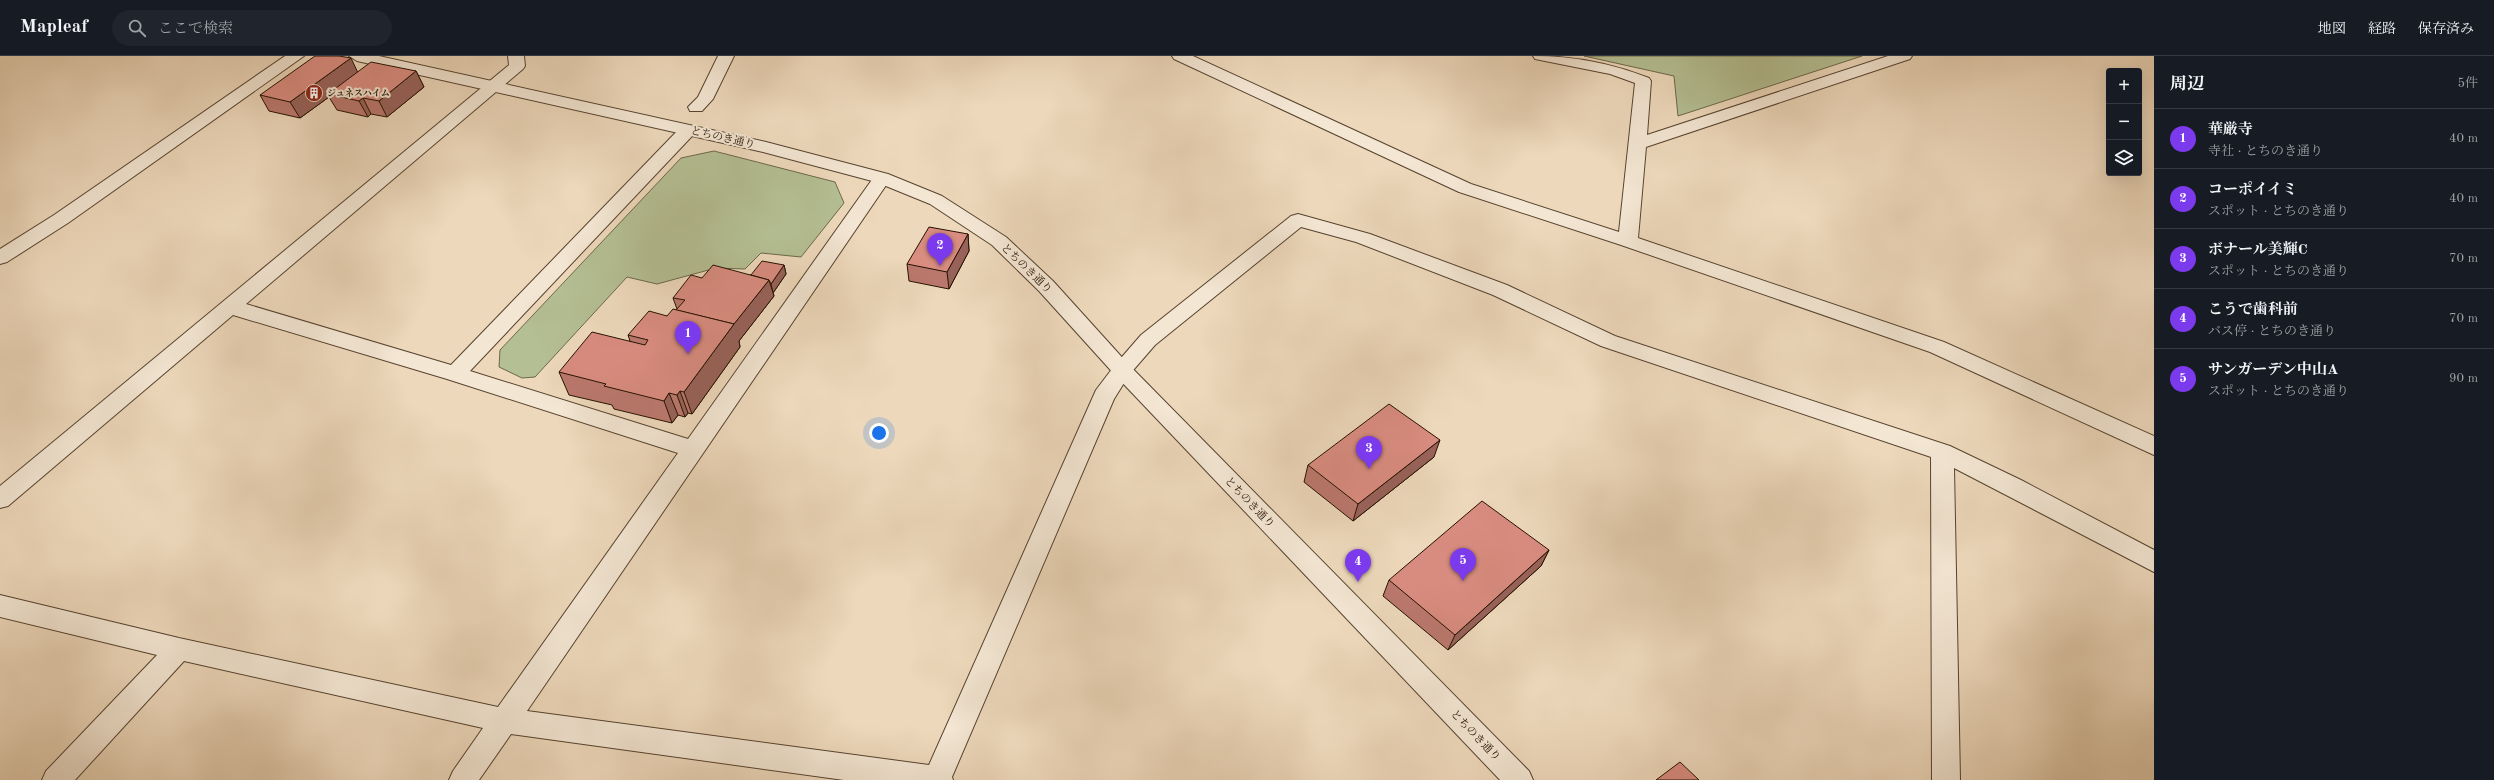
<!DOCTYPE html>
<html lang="ja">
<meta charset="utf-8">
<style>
:root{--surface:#171b24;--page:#20242c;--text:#f1f3f6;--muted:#9ea1a6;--line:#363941;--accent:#7c3aed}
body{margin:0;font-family:"Old Standard TT","Noto Serif JP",serif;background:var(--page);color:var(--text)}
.controls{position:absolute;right:12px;top:12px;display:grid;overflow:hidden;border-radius:4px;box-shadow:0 4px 16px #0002}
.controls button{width:36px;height:36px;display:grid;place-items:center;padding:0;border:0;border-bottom:1px solid var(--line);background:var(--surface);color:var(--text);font:20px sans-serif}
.you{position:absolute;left:879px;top:377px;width:14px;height:14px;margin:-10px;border:3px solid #fff;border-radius:50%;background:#1a73e8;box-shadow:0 0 0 6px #1a73e833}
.badge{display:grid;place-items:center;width:26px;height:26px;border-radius:50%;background:var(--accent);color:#fff;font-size:13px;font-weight:700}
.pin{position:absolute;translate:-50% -33px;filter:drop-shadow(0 1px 2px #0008)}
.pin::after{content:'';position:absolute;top:21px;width:14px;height:12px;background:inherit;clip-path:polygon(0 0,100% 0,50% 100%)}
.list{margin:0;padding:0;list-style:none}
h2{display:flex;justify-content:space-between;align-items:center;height:52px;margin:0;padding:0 16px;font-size:17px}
h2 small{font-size:13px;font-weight:400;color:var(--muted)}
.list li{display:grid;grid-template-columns:26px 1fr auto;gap:12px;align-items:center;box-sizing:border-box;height:60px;padding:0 16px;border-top:1px solid var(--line)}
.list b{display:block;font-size:15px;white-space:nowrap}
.list p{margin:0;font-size:13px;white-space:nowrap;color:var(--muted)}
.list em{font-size:13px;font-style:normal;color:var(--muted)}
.icon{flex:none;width:22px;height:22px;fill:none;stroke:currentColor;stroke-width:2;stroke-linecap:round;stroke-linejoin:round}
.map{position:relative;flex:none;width:2154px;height:724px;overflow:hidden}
header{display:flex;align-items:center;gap:24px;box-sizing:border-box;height:56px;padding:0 20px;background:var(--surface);border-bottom:1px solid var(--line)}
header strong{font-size:19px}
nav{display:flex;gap:22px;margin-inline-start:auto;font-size:14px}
.search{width:280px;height:36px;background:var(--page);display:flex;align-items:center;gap:10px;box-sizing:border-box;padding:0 14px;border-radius:22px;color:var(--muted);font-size:15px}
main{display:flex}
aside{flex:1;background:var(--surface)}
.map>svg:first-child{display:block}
</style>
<header>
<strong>Mapleaf</strong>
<div class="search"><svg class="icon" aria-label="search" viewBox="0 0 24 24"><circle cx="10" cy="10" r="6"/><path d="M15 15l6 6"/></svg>ここで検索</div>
<nav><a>地図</a><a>経路</a><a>保存済み</a></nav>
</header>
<main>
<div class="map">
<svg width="2154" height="724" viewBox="0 0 2154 724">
<rect width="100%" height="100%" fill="#edd8bb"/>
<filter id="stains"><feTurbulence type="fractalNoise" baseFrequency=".005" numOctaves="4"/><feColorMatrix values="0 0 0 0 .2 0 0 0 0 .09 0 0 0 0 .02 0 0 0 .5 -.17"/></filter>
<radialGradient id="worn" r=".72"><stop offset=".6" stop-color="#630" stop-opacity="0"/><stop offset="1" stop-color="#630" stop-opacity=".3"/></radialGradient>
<g fill="#b4bf93" stroke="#6c684a">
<path d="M1584,0h278l-184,60 -4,-40z"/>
<path d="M714,95l121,31 9,21 -43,54 -40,-4 -16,16 -29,-1 -59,16 -30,-7 -92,100 -13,1 -23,-11 1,-17 181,-192z"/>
</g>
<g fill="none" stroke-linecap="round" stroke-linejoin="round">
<defs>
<path id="service" d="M718,0h16l-21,43 -11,12h-12l-2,-4 10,-10z"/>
<g id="minor">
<path d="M285,0h19l-236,167 -61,39 -7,2v-15l54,-34z"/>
<path d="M508,0h16l1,10 -2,3 -277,235 205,61 231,-239h12l3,4 -3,4 -224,237 218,68 188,-265h12l3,4 -364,533 402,54 167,-375 19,-25 26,-30 150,-119 7,-2 72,20 137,51 108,51 335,110 71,34 133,70v22l-200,-104 6,312h-28l-1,-323 -330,-111 -108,-51 -137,-53 -55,-15 -146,118 -26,30 -15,24 -162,378 1,3h-109l-333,-46 -32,46h-30l4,-9 30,-43 -299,-67 -109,119h-33l4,-9 111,-116 -157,-38v-22l179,43 319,69 180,-254 -231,-74 -214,-64 -225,191 -8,2v-22l509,-421z"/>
<path d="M1172,0h21l278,128 148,48 16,-149 -25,-9 -75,-15 -2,-3c41,0 78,7 116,22l2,3 -4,54 241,-79h24l-2,3 -264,88 -8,91 306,104 210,94v19l-224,-103 -309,-107 -162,-53 -285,-133z"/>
</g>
<path id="tertiary" d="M349,0h30l387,86 122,32 54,22 64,41 47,44 76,84 400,406 4,9h-33l-385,-405 -76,-84 -47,-46 -62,-41 -54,-22 -113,-30 -406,-91z"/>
</defs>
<use href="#service" stroke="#57432f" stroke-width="2"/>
<use href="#minor" stroke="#57432f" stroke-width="2"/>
<use href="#tertiary" stroke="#57432f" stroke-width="2"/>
<use href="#service" fill="#f3e6d3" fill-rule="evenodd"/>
<use href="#minor" fill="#f3e6d3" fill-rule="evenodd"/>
<use href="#tertiary" fill="#f3e6d3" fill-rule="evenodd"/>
</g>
<g fill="#bb786e" stroke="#251100">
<path d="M416,15l8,16 -37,30 -16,-3 -3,3 -31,-7 -8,-13 -29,21 -31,-7 -9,-16 98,-23z"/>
<path d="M968,178l1,17 -20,38 -40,-8 -2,-17z"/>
<path d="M784,209l2,9 -13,19v-1l1,4 -35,45 1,6 -48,67 -4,-1 -3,4 -7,-2 -6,8 -58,-14 -2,-4 -43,-10 -10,-23 71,-31 -2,-6 39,-19 9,-6 1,-1 -4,-11 29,-20 49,-3z"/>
<path d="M1434,401l-81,64 -49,-39 4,-17z"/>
<path d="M1549,494l-8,16 -93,84 -65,-54 6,-16z"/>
</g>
<g fill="#98625a" stroke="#251100">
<path d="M351,2l8,17 -31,19 1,3 -29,21 -10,-16z"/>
<path d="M416,15l8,16 -37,30 -8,-16z"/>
<path d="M363,42l8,16 -3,3 -9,-16z"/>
<path d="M968,178l1,17 -20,38 -2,-17z"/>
<path d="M784,209l2,9 -13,19 -2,-9z"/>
<path d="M769,224l5,16 -35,45 1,6 -48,67 -8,-22 50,-68z"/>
<path d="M680,335l8,22 -3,4 -8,-22z"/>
<path d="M669,337l9,22 -6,8 -8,-22z"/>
<path d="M1440,384l-6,17 -81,64 5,-17z"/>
<path d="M1549,494l-8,16 -93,84 7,-15z"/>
</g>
<g fill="#d98c80" stroke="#251100">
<path d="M315,0h24l12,2 -61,44 -30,-7z"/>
<path d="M371,6l45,9 -37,30 -16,-3 -4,3 -31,-7z"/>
<path d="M929,171l39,7 -21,38 -40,-8z"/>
<path d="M762,205l22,4 -13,19 -2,-4 -18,-5z"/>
<path d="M713,209l56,15 -35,44 -58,-14 9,-10 -12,-2 18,-23 11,3z"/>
<path d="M673,253l61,15 -50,68 -4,-1 -3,4 -8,-2 -5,8 -60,-15 2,-2 -47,-12 33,-40 53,13 3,-5 -20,-5 21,-24 18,5z"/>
<path d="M1389,348l51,36 -82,64 -50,-39z"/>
<path d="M1482,445l67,49 -94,85 -66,-55z"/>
<path d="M1680,706l19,18h-43z"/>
</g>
<defs>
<symbol id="building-disc" viewBox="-11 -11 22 22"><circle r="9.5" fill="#8f2418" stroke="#f3e6d3"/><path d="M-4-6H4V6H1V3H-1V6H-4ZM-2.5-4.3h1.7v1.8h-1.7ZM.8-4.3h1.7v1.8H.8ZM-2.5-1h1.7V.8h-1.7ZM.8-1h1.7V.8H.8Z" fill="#fff"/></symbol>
</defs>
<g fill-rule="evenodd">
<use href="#building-disc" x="304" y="27" width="20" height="20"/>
</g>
<g text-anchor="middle" stroke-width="4" stroke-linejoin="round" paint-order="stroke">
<g font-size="9" font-weight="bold" fill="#251100" stroke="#f3e6d3" text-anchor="start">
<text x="327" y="40">ジュネスハイム</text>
</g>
<g font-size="11" fill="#251100" stroke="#f3e6d3">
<text transform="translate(723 81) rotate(13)" y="4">とちのき通り</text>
<text transform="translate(1027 212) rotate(44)" y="4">とちのき通り</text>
<text transform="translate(1250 446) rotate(46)" y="4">とちのき通り</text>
<text transform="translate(1476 679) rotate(46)" y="4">とちのき通り</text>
</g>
</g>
<rect width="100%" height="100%" filter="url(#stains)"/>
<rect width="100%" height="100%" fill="url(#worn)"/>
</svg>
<div class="controls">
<button>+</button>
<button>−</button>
<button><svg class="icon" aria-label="layers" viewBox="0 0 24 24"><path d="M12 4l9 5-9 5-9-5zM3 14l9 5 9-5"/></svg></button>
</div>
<div class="you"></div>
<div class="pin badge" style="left:688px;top:298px">1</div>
<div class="pin badge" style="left:940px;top:210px">2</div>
<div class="pin badge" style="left:1369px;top:413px">3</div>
<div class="pin badge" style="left:1358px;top:526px">4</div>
<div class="pin badge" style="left:1463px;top:525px">5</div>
</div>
<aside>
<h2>周辺<small>5件</small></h2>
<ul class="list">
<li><span class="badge">1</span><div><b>華厳寺</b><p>寺社 · とちのき通り</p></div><em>40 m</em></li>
<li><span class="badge">2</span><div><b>コーポイイミ</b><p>スポット · とちのき通り</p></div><em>40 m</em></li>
<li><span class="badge">3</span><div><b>ボナール美輝C</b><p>スポット · とちのき通り</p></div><em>70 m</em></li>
<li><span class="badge">4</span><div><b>こうで歯科前</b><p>バス停 · とちのき通り</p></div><em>70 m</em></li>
<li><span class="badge">5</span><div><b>サンガーデン中山A</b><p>スポット · とちのき通り</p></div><em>90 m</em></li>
</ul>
</aside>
</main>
